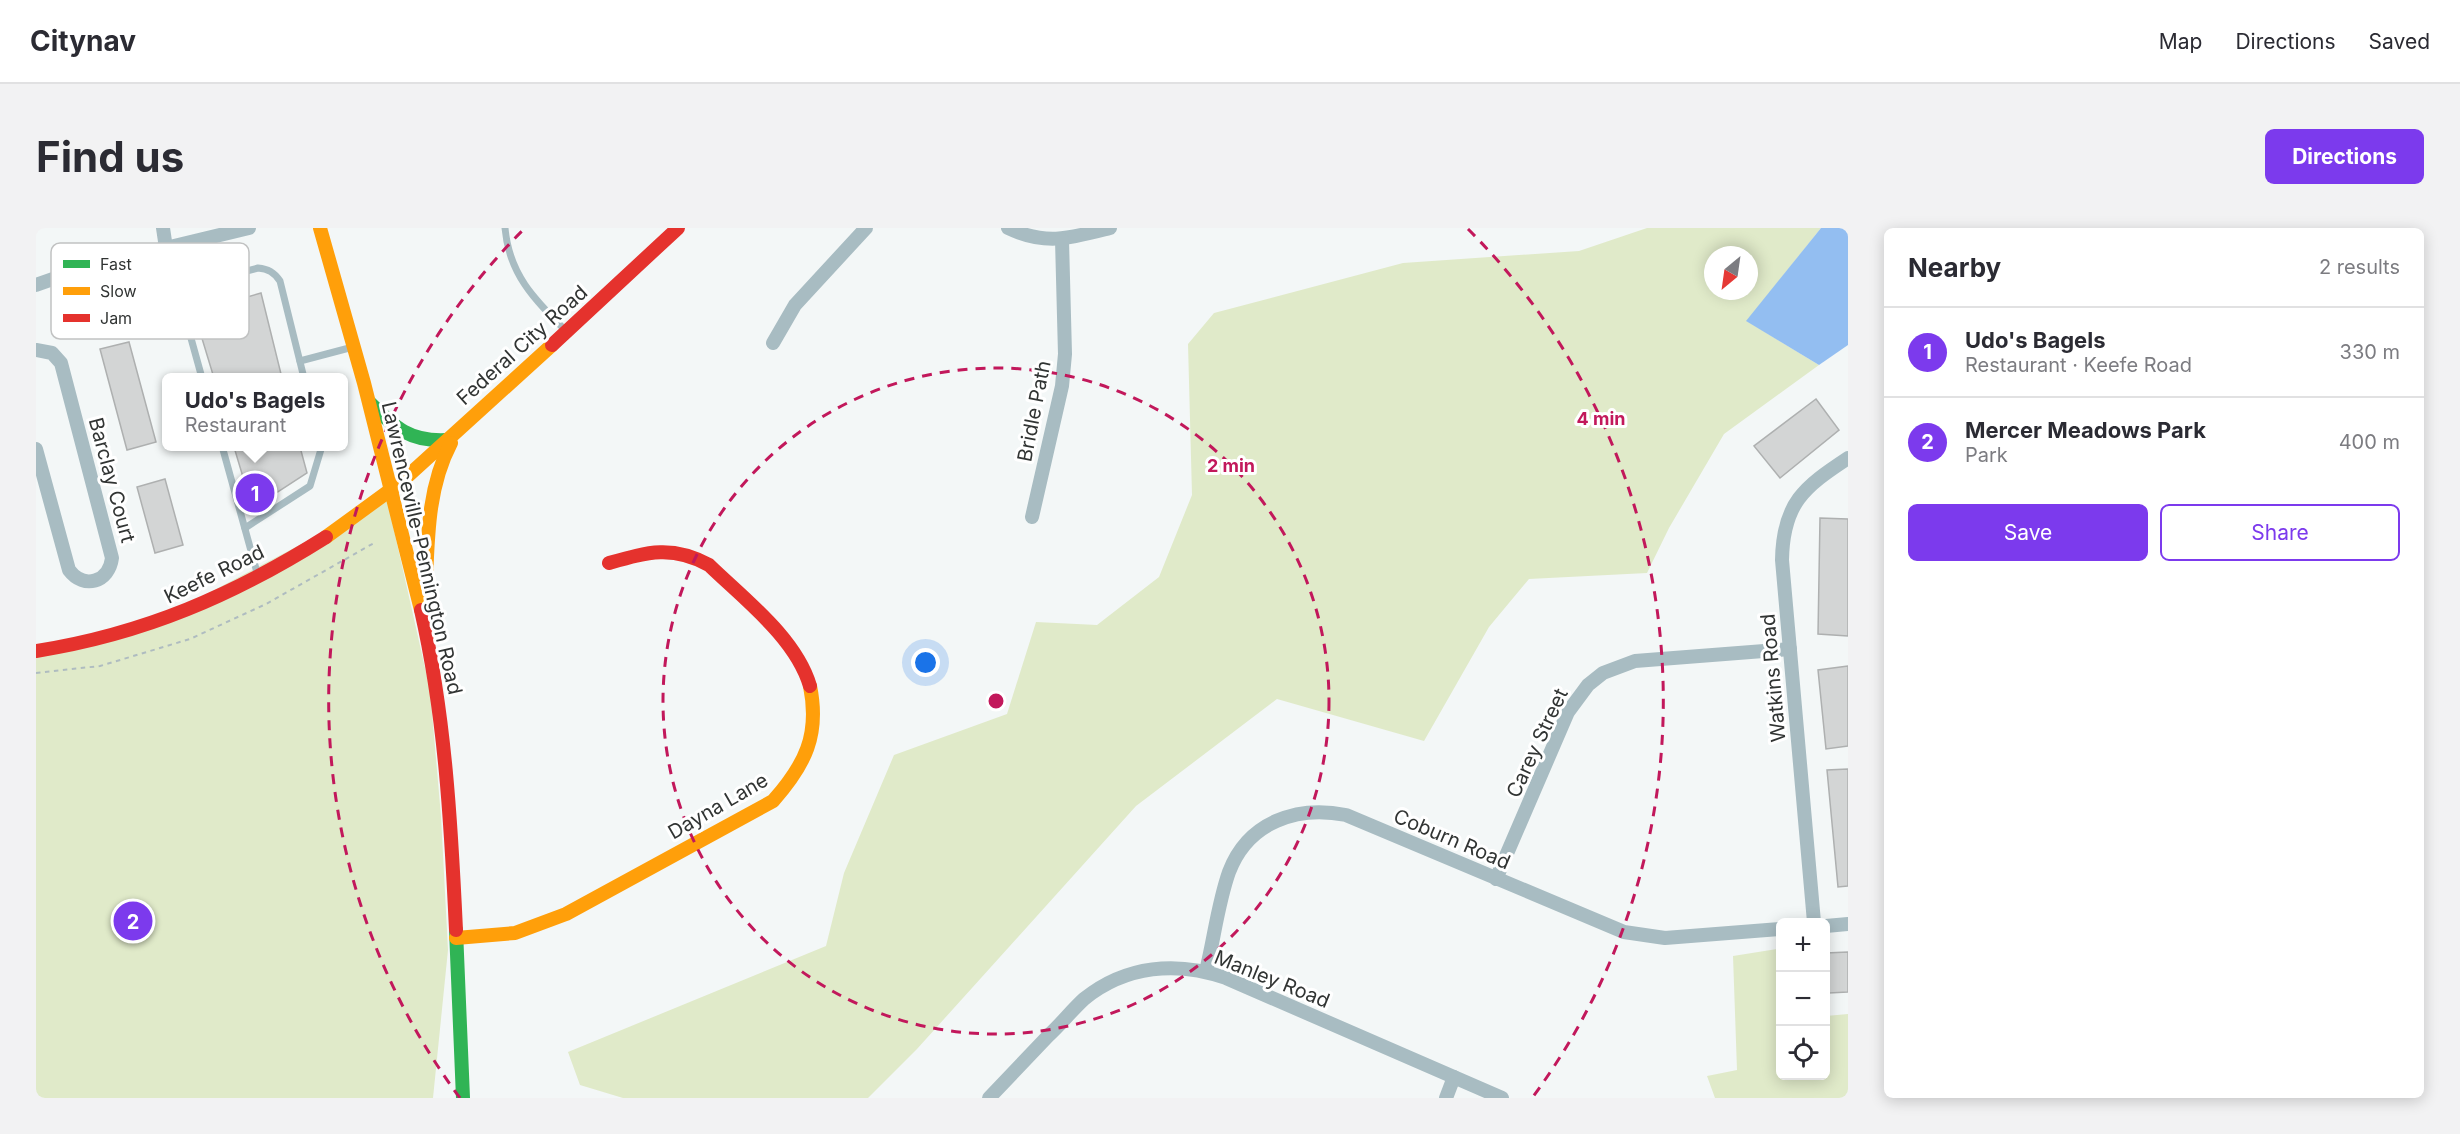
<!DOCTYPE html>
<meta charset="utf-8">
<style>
:root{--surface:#fff;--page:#f2f2f3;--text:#2b2b33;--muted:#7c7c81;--line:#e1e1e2;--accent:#7c3aed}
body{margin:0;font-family:Inter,sans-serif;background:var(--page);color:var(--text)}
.controls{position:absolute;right:18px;bottom:18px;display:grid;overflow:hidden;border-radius:9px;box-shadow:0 3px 15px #0003}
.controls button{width:54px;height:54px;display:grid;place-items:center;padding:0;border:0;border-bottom:2px solid var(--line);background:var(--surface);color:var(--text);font:30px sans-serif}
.compass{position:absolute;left:1668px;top:18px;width:54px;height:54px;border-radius:50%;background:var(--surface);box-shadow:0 3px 15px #0003;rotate:209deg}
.you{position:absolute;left:890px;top:435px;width:21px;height:21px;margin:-15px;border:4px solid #fff;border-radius:50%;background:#1a73e8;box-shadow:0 0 0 9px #1a73e833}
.badge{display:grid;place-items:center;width:39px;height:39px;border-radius:50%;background:var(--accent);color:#fff;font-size:20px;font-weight:700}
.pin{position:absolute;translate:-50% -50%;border:3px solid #fff;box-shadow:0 2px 6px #0006}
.popup{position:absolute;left:126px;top:145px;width:186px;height:78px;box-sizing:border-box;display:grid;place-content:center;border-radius:9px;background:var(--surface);filter:drop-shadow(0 2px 4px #0005);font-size:20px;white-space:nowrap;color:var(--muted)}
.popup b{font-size:22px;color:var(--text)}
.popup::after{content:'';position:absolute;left:50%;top:100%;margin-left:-12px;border:12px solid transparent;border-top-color:var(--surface)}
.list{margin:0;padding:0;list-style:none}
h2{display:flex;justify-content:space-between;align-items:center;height:78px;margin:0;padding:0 24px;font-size:26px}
h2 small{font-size:20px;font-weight:400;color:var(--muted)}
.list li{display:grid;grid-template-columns:39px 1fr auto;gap:18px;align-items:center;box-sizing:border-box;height:90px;padding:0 24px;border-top:2px solid var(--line)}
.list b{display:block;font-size:22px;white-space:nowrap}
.list p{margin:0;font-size:20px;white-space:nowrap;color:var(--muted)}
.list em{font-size:20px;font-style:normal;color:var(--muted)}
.actions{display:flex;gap:12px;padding:18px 24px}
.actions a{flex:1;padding:14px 0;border:2px solid var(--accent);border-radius:9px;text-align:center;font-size:21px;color:var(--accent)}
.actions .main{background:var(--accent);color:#fff}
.icon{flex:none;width:33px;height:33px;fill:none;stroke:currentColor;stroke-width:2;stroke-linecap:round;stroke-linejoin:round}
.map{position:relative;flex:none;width:1812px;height:870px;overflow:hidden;border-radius:9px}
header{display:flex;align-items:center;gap:36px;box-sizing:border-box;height:84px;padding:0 30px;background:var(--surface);border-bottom:2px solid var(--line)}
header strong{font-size:28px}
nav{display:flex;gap:33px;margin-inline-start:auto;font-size:21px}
.intro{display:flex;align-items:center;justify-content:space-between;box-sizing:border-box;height:144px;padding:0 36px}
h1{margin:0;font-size:42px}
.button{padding:15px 27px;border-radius:9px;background:var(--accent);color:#fff;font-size:21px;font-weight:700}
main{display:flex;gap:36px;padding:0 36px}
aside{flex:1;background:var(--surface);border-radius:9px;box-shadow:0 3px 15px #0003}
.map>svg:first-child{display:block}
</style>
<header>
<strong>Citynav</strong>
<nav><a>Map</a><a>Directions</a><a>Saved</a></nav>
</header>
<div class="intro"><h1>Find us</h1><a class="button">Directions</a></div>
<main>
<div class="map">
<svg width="1812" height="870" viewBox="0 0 1812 870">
<rect width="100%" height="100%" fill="#f3f7f7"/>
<g fill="#e0eac9" fill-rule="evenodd">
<path d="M1611,0h174l-74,93 72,44 -95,69 -55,94 -22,45 -118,6 -40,48 -65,114 -147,-42 -141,107 -219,243 -49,49h-245l-43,-13 -12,-33 258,-106 18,-73 50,-118 113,-41 29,-92 61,3 62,-48 33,-82 -4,-151 26,-31 189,-50 176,-12zM1677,27h36v36h-36z"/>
<path d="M351,271l43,191 11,126 7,134 -15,148h-397v-443l87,-17z"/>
<path d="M1741,721l3,36v91h46v-60l22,-2v84h-133l-8,-22 30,-6 -4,-114z"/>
</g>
<path fill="#93bef1" d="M1785,0h27v117l-29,20 -73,-44z"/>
<g fill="#d3d5d5" stroke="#aeb0b0" stroke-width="1.5">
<path d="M225,65l21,85h-68l-20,-66z"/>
<path d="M93,114l27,100 -29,8 -27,-101z"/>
<path d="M1780,171l23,31 -59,48 -26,-32z"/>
<path d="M198,219h66l7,26 -60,39 -4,-15h6z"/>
<path d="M129,251l18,66 -28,8 -18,-66z"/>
<path d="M1784,290l28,1v117l-30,-2z"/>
<path d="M1812,438v80l-22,3 -8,-79z"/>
<path d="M1812,541v117l-10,1 -11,-117z"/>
<path d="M1812,724v40l-19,1 -3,-40z"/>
</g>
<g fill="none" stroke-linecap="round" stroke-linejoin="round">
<path stroke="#afbcc0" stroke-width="2" stroke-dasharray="4.5 4.5" stroke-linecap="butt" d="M0,445l64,-7 90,-27 76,-35 108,-61"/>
<g stroke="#a8bcc2" stroke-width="7">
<path d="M469,0c4,46 29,71 60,102"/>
<path d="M130,20l36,130"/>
<path d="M141,61l81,-21c10,1 16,4 22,13l24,97"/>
<path d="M264,133l53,-14"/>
<path d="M186,218l36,130"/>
<path d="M209,300l65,-42 12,-40"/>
</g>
<g stroke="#a8bcc2" stroke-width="14">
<path d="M127,0l3,20"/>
<path d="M972,0c38,18 63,10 102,0"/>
<path d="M0,57l51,-18 162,-39"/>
<path d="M737,115l22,-38 71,-77"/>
<path d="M0,122l16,3 9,10 51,195c-3,24 -28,32 -43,12l-33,-121"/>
<path d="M996,289l30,-131 3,-32 -3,-114"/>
<path d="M1460,651l72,-167 20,-27 15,-12 32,-12 155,-12"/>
<path d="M1778,694l-32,-362c1,-57 22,-73 66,-102"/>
<path d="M1790,698l22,-2"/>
<path d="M1170,743c8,-32 12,-68 23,-99 19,-50 68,-67 117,-57l278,117 41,6 115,-9"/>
<path d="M953,870c20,-21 40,-42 60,-63 12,-11 23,-25 35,-36 42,-34 93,-38 142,-21l276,120"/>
<path d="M1410,870l8,-21"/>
</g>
<g stroke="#30b455" stroke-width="14">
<path d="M334,175c25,25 40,39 77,37"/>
<path d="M420,702l7,168"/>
</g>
<g stroke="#ff9f0a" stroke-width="14">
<path d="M284,0l44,155 57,227"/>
<path d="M290,309l74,-54 152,-138"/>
<path d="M389,376c3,-54 0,-112 26,-161"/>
<path d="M420,710l59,-5 51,-19 207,-113c32,-36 47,-66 37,-115"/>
</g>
<g stroke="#e5322d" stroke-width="14">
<path d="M516,117l126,-117"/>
<path d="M573,335c39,-11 63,-18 100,2 35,34 87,73 101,121"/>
<path d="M385,382c24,105 30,213 35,320"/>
<path d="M0,423c108,-17 198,-56 290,-114"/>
</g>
</g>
<g fill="none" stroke="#c2185b" stroke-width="3" stroke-dasharray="10 8">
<circle cx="960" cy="473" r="333"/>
<path d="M424 870A667 667 0 0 1 488 1M1432 1A667 667 0 0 1 1496 870"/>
</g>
<g text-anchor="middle" stroke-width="6" stroke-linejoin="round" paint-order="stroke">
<g font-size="20" fill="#313433" stroke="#fff">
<text transform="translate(486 117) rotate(-42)" y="7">Federal City Road</text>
<text transform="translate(998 183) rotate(-79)" y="7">Bridle Path</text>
<text transform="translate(76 252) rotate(75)" y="7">Barclay Court</text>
<text transform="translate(386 320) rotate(77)" y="7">Lawrenceville-Pennington Road</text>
<text transform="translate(178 346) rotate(-26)" y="7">Keefe Road</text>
<text transform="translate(1737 450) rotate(-95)" y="7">Watkins Road</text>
<text transform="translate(1501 515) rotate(-65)" y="7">Carey Street</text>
<text transform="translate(682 578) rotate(-30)" y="7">Dayna Lane</text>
<text transform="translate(1416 611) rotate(23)" y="7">Coburn Road</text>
<text transform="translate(1236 751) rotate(22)" y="7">Manley Road</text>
</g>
</g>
<rect x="15" y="15" width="198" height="96" rx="9" fill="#fff" stroke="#c1c2c2" stroke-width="1.5"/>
<rect x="27" y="32" width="27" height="8" fill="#30b455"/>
<rect x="27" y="59" width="27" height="8" fill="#ff9f0a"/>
<rect x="27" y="86" width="27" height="8" fill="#e5322d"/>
<g font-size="16" fill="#313433">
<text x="64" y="42">Fast</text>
<text x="64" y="69">Slow</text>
<text x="64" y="96">Jam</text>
</g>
<circle cx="960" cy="473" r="9" fill="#c2185b" stroke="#fff" stroke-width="3"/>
<g font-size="18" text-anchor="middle" font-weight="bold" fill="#c2185b" stroke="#fff" stroke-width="6" stroke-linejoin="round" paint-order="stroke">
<text x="1565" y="197">4 min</text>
<text x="1195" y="244">2 min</text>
</g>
</svg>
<div class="controls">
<button>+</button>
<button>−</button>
<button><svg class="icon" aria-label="locate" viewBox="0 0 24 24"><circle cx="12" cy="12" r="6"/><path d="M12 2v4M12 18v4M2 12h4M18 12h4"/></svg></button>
</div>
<svg class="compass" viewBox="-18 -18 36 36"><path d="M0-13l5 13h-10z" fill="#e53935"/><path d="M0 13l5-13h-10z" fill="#7c7c81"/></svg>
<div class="you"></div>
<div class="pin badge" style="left:219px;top:265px">1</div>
<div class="popup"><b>Udo's Bagels</b>Restaurant</div>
<div class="pin badge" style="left:97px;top:693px">2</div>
</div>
<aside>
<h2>Nearby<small>2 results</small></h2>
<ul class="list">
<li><span class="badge">1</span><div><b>Udo's Bagels</b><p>Restaurant · Keefe Road</p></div><em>330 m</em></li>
<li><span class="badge">2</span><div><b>Mercer Meadows Park</b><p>Park</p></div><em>400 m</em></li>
</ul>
<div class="actions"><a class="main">Save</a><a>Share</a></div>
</aside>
</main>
